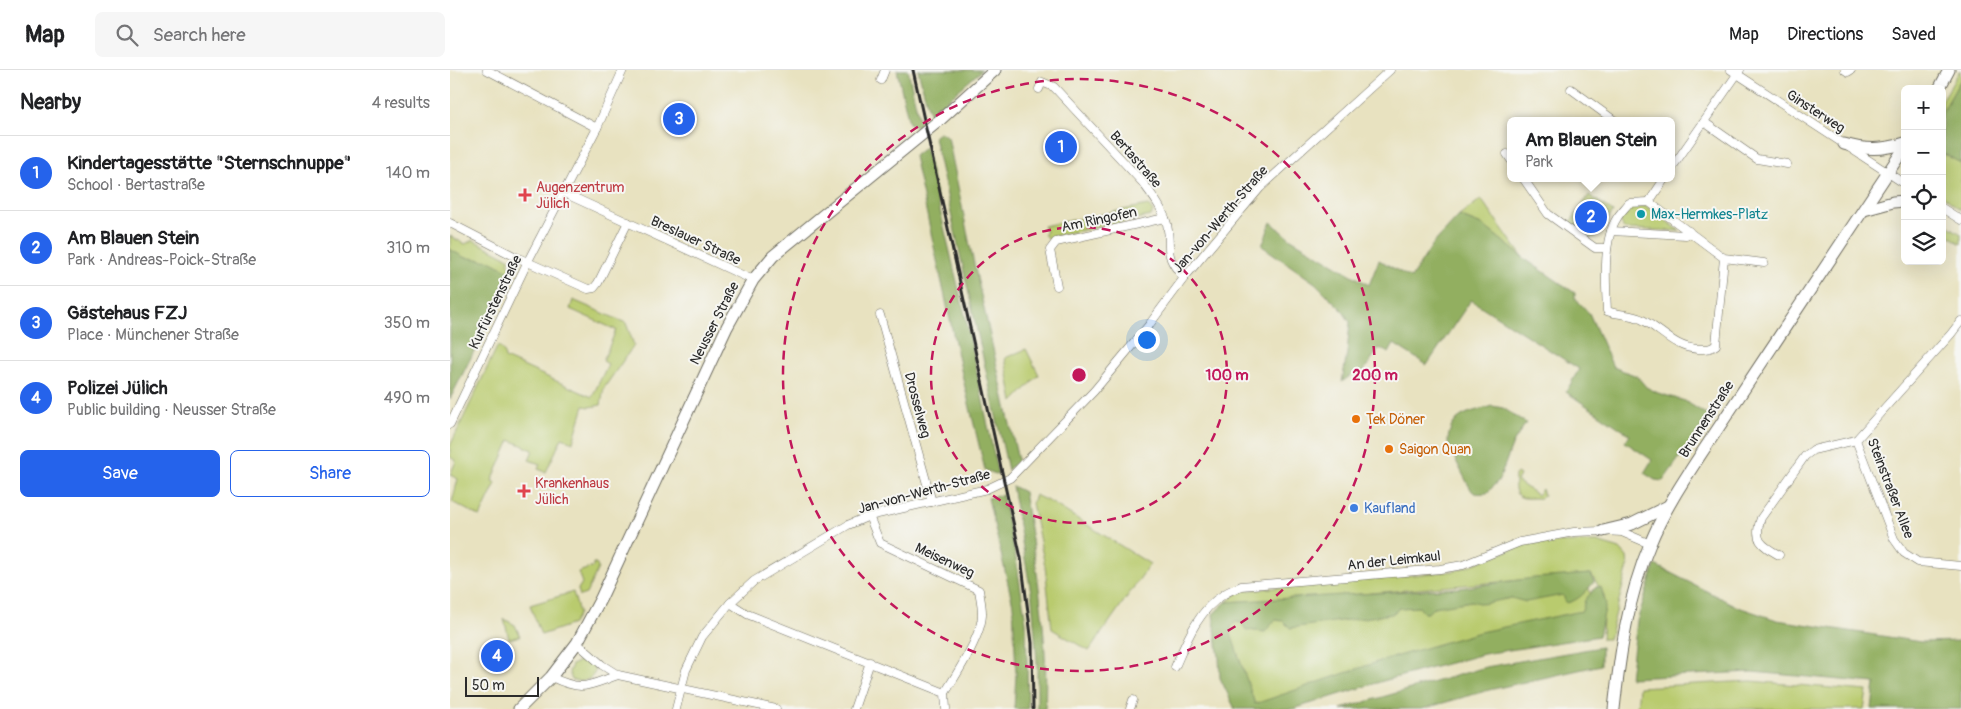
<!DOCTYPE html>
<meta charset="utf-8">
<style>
:root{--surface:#fff;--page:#f6f6f6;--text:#202124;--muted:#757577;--line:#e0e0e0;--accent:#2563eb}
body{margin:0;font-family:Pangolin,sans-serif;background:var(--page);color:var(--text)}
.controls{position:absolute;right:15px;top:15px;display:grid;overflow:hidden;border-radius:8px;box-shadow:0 5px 20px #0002}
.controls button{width:45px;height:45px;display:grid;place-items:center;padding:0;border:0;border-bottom:1px solid var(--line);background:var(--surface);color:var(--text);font:25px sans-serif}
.scale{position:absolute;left:15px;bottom:12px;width:74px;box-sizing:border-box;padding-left:5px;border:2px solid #2b2b2b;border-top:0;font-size:14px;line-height:18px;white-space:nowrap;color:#2b2b2b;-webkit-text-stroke:4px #f6f6f2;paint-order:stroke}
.you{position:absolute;left:696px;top:269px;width:18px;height:18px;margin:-12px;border:4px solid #fff;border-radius:50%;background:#1a73e8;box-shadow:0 0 0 8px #1a73e833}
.badge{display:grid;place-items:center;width:32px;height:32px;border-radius:50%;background:var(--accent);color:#fff;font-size:16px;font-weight:700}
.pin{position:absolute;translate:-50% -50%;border:2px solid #fff;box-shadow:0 1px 5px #0006}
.popup{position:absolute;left:1057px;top:47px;width:168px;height:65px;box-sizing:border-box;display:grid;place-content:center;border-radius:8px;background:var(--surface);filter:drop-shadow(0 1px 4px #0005);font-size:16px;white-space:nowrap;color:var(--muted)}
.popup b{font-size:19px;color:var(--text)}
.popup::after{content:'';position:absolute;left:50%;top:100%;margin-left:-10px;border:10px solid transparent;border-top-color:var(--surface)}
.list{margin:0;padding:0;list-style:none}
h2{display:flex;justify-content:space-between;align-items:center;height:65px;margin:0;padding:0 20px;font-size:21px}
h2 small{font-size:16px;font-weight:400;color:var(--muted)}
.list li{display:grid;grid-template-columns:32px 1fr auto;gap:15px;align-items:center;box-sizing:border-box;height:75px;padding:0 20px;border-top:1px solid var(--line)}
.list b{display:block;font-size:19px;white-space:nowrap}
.list p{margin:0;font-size:16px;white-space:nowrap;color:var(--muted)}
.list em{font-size:16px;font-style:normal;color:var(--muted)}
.actions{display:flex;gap:10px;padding:15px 20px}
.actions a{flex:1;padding:11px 0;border:1px solid var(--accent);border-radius:8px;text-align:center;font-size:18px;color:var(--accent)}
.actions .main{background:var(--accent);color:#fff}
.icon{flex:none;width:28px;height:28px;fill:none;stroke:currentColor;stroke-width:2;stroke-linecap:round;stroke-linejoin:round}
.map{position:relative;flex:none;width:1511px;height:639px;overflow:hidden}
header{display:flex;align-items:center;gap:30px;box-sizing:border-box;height:70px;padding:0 25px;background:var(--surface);border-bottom:1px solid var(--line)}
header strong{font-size:24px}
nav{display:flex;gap:28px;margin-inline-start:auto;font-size:18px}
.search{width:350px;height:45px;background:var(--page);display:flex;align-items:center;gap:12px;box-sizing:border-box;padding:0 18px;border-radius:8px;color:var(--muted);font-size:19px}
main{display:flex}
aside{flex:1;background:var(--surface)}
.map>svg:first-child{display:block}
</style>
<header>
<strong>Map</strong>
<div class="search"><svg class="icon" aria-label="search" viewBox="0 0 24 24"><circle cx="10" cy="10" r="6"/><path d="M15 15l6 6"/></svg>Search here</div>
<nav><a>Map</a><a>Directions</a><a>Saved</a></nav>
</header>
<main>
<aside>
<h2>Nearby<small>4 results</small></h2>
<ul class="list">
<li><span class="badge">1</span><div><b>Kindertagesstätte &quot;Sternschnuppe&quot;</b><p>School · Bertastraße</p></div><em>140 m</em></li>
<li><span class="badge">2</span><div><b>Am Blauen Stein</b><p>Park · Andreas-Poick-Straße</p></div><em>310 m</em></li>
<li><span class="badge">3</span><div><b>Gästehaus FZJ</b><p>Place · Münchener Straße</p></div><em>350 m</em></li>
<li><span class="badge">4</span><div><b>Polizei Jülich</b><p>Public building · Neusser Straße</p></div><em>490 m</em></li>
</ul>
<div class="actions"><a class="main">Save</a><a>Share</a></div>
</aside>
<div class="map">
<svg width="1511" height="639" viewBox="0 0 1511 639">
<rect width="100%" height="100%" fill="#f6f6f2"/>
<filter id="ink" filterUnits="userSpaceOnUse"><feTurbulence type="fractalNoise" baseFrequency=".02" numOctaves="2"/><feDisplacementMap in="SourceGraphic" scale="10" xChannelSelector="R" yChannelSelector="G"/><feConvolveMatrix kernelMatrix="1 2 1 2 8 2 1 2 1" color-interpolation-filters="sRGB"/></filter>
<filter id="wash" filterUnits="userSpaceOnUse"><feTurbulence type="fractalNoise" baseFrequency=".0096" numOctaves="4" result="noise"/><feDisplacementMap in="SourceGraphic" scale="20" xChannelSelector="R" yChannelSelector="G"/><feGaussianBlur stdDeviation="1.12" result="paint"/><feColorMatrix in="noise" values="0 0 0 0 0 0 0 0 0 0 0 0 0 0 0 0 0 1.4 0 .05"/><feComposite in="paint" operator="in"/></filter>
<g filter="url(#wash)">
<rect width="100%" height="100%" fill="#e8e2c0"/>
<g fill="#b9cb6e" stroke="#727b4c">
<path d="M1510,0l1,9 -19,34v-12z"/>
<path d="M1492,83l19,10v47l-19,-15z"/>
<path d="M1139,125l24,17 -18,25 -5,1 -20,-15z"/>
<path d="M1031,129l43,60 -40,-33 -25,-10z"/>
<path d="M698,135l5,7 -2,4 -97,20 -6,3 -4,-5 2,-3 -3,-5z"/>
<path d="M1196,136l34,25 -56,-2 -4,-9 8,-11z"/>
<path d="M1497,155l14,9v10l-13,-9 -6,5v-10z"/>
<path d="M0,166l15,8 8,-4 37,19 -2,3 5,8 -3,12 -6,-4 -54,-11z"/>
<path d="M123,230l53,23 8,22 -30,43 -3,17 -11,2 -6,-1 -11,36 -11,-4 -16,34 -8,-3 2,-5 -11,-4 4,-10 -23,-10 -18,41 4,2 -16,34 -3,-2 -25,-13 6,-23 -8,-4 6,-14 -6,-4v-11l48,-101 6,7 1,6 87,39 16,-33 -5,-3 13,-31 -46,-21z"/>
<path d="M576,279l13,26 -26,27 -8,-44z"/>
<path d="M1067,403l3,2 -3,6 20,14 5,-6 2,7c-4,3 -6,2 -11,2 -19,2 -19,-7 -18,-23z"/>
<path d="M585,425l17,8 98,61 -61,87 -37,-22 -7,-63 -13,-63z"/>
<path d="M1147,472l23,7 7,8 1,9 -19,73h-7l2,-44 -13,-21 -265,23 -100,5 14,-11 215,-20 74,-28z"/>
<path d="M143,493l4,2 1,3 -12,26 -6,2 -2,-7 4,-6 -4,-11 15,-5z"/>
<path d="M1137,513l9,26 -342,95 -31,-84z"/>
<path d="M123,522l6,21 -6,11 -32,11 -11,-30z"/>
<path d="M54,549l11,6 5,11 -11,3z"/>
<path d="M129,591h8l7,3 1,8c-5,9 -13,11 -23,8l-3,-8 3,-7z"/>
<path d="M1301,611l116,10 -3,18h-227l2,-22z"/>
</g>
<g fill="#92af61" stroke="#5e6d46">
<path d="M447,0h11l12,54 -3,2 -8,-3z"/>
<path d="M468,0h64l-52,45z"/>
<path d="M1511,9v84l-19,-10v-40z"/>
<path d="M490,62l8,5 22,109 48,214 -10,10 -74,-333z"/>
<path d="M475,77l43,181 30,147 -13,-5 -21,-87 -50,-227z"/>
<path d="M1009,146l25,10 41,33 50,34v5l14,15 24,54 24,9 9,11 12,6 27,8 24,15 -46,65 -8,-1 -11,-7 8,-13 -27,-18 5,-7 -64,-43 13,-23 -108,-69 -44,65 -33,-21 -5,9 -10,-5 -18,27 -6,-3 -13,10 5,-29 3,-31 -8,-12 -27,-27 -53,-37 9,-24 20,17 78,46 10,-25 32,18 22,-34z"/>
<path d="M0,179l13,8 27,4 19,10 2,7 -61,121z"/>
<path d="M1042,336l11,2 23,15 -13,20 -14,37 -12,13c-5,0 -11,2 -15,-2 -3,-4 -24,-45 -24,-49 0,-6 2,-14 6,-19 7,-11 26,-13 38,-17z"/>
<path d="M562,416l12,6c12,72 25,144 21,217h-8v-47l-5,-64z"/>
<path d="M552,425l14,64 10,63 2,87h-14l2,-35 -3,-69 -25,-107z"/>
<path d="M1205,495l83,42 39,13 144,22 40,-1v68h-89l3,-26 -123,-11 -122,6 7,-57z"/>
<path d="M1141,504l3,8c-8,9 -15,19 -28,21l-3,-8 -37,7 -15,-4 -29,6 -10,-3 -38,6 -6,6h-4l-5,-6 -19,1 -8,6 -102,14 -7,-7 -8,-1 -10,12 -19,-2 -4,-7 -6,-1 -5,5v7l24,70 122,-42 103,-30 102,-21 3,-11 11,-13h5l5,17 -7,32 -115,18 -101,27 -90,28h-58l-15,-31 -1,-20 -6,-44 13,-12 234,-14 74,-10z"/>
<path d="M1151,577v18l-112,25 -67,19h-81l145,-42z"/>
</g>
</g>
<g filter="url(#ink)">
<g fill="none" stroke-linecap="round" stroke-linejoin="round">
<defs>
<g id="street">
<path d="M37,0l110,58"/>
<path d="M1281,0l174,114"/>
<path d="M1395,0l3,2 3,-2"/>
<path d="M431,10l4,-10"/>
<path d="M589,19l3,-7 12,5 89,96c9,12 20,26 24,41 6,27 -6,28 17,54"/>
<path d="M1121,19l44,32"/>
<path d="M1254,52l53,37 30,5"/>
<path d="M1057,84l4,6"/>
<path d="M1221,99l69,-99"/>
<path d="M1073,108l25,36 47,34h12"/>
<path d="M114,123l189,87"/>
<path d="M1199,132l16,-24"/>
<path d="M1492,138l19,12"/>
<path d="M0,153l64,33 74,33 6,-1 4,-5 30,-61"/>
<path d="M1161,161l75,4 3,-4"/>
<path d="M1274,188l-8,87c-6,5 -11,4 -18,4 -24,-1 -37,-20 -57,-30 -11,-5 -23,-4 -34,-8 -1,-26 -5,-70 10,-93 3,-5 8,-10 12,-15l20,-1 75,56 40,5"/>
<path d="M607,216l-7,-36 6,-8 109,-24"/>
<path d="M430,245l52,187"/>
<path d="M1511,251l-10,13 -95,106 38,99 10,14 14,9 43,4"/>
<path d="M0,354l77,-161 70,-135 26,-58"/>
<path d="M419,446l11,27 99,47c1,7 3,15 3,23 1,21 -26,62 -37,80"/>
<path d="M1329,485c-18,-10 -26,-15 -18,-37l44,-62 8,-6 43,-10"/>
<path d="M280,533l17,11 198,79 1,16"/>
<path d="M127,573l25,22 16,10 158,34"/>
<path d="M725,597c11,-25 23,-57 48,-72 5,-4 12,-6 18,-9l199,-17 23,-4 57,-23 54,-10 29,-1 19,1 28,12"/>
<path d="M101,607c32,15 35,9 67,-2"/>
<path d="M226,639l10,-39 16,-33 28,-34 24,-22 94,-56 21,-9 118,-27 23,-11 84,-87 55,-66 35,-47 76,-90 130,-118"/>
<path d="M404,639l16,-47"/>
<path d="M680,639l3,-9"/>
</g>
<g id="secondary">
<path d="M1489,19l10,-19"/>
<path d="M1394,74c20,6 41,6 61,-1"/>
<path d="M1414,140l29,-8 12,-1"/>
<path d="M1153,461l29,-7 36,-18"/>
<path d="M69,639l32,-32 26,-34 24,-45 126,-271 26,-47 20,-24 168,-137 54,-49"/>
<path d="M1164,639c6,-55 14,-114 36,-165 13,-32 32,-61 51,-90l204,-307"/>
</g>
</defs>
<use href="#street" stroke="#6d6b5f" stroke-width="9"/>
<use href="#secondary" stroke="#6d6b5f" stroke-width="13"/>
<use href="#street" stroke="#fff" stroke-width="8"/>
<use href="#secondary" stroke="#fff" stroke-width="11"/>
<path stroke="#2b2b2b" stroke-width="3" d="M463,0l108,488 11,85 1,66"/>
</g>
</g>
<g fill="none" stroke="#c2185b" stroke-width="2.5" stroke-dasharray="9 6">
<circle cx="629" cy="305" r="148"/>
<circle cx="629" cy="305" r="296"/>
</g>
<g fill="#e0444e" stroke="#f6f6f2" stroke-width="2">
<path d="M72.5 117.5h5v5h5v5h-5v5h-5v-5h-5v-5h5z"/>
<path d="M71.5 413.5h5v5h5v5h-5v5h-5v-5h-5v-5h5z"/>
</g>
<circle fill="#0f9aa8" stroke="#f6f6f2" stroke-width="2" cx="1191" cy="144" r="5"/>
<g fill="#e8710a" stroke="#f6f6f2" stroke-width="2">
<circle cx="906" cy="349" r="5"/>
<circle cx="939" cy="379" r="5"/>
</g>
<circle fill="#3f7fe0" stroke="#f6f6f2" stroke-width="2" cx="904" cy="438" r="5"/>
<g text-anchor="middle" stroke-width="4" stroke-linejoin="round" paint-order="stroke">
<g font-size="14" fill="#2b2b2b" stroke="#f6f6f2">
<text transform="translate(1366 41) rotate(33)" y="5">Ginsterweg</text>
<text transform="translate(686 89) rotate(49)" y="5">Bertastraße</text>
<text transform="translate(649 149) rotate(-12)" y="5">Am Ringofen</text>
<text transform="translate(770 149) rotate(-49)" y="5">Jan-von-Werth-Straße</text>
<text transform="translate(246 170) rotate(25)" y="5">Breslauer Straße</text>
<text transform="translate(45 232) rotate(-64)" y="5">Kurfürstenstraße</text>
<text transform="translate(264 253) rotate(-63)" y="5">Neusser Straße</text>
<text transform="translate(468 335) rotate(75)" y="5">Drosselweg</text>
<text transform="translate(1256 349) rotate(-57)" y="5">Brunnenstraße</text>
<text transform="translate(1441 418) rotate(69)" y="5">Steinstraßer Allee</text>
<text transform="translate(474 421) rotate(-15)" y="5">Jan-von-Werth-Straße</text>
<text transform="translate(495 490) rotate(25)" y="5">Meisenweg</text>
<text transform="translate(944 490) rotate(-6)" y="5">An der Leimkaul</text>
</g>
<g font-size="14" fill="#be3a42" stroke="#f6f6f2" text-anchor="start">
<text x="86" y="122">Augenzentrum<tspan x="86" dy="16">Jülich</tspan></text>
<text x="85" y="418">Krankenhaus<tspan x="85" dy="16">Jülich</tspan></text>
</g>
<g font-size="14" fill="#0d838f" stroke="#f6f6f2" text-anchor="start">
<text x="1201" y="149">Max-Hermkes-Platz</text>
</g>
<g font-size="14" fill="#c56008" stroke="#f6f6f2" text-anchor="start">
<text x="916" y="354">Tek Döner</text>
<text x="949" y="384">Saigon Quan</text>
</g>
<g font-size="14" fill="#366cbe" stroke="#f6f6f2" text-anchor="start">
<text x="914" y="443">Kaufland</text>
</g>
</g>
<circle cx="629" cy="305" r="8" fill="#c2185b" stroke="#f6f6f2" stroke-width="2.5"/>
<g font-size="15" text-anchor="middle" font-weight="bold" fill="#c2185b" stroke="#f6f6f2" stroke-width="4" stroke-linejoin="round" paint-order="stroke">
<text x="777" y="310">100 m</text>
<text x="925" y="310">200 m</text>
</g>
</svg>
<div class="controls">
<button>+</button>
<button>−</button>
<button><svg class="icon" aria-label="locate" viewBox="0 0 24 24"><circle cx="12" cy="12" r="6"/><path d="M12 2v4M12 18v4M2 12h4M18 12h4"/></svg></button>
<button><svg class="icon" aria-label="layers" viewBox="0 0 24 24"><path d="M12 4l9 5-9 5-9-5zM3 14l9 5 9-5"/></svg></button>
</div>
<div class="scale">50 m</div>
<div class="you"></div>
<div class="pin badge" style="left:611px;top:77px">1</div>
<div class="pin badge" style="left:1141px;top:147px">2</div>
<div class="popup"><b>Am Blauen Stein</b>Park</div>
<div class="pin badge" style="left:229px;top:49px">3</div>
<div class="pin badge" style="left:47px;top:586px">4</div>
</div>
</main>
